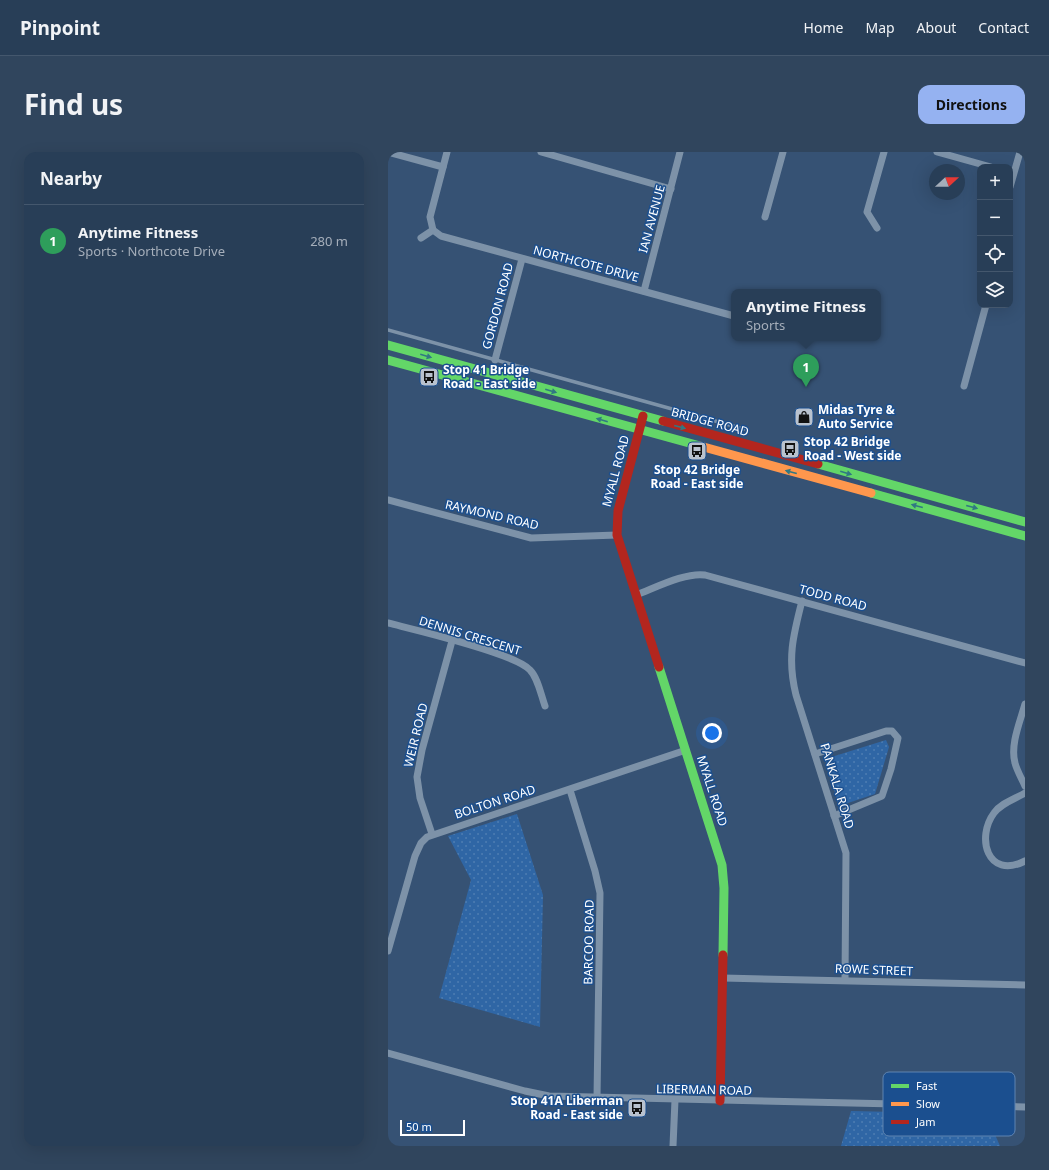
<!DOCTYPE html>
<meta charset="utf-8">
<style>
:root{--surface:#283e57;--page:#30455d;--text:#f1f3f6;--muted:#a5aeba;--line:#44576d;--accent:#95b2f1}
body{margin:0;font-family:"Noto Sans",sans-serif;background:var(--page);color:var(--text)}
.controls{position:absolute;right:12px;top:12px;display:grid;overflow:hidden;border-radius:8px;box-shadow:0 4px 16px #0002}
.controls button{width:36px;height:36px;display:grid;place-items:center;padding:0;border:0;border-bottom:1px solid var(--line);background:var(--surface);color:var(--text);font:20px sans-serif}
.compass{position:absolute;left:541px;top:12px;width:36px;height:36px;border-radius:50%;background:var(--surface);box-shadow:0 4px 16px #0002;rotate:69deg}
.scale{position:absolute;left:12px;bottom:10px;width:65px;box-sizing:border-box;padding-left:4px;border:2px solid #fff;border-top:0;font-size:11px;line-height:14px;white-space:nowrap;color:#fff;-webkit-text-stroke:3px #1b4f8f;paint-order:stroke}
.you{position:absolute;left:324px;top:581px;width:14px;height:14px;margin:-10px;border:3px solid #fff;border-radius:50%;background:#1a73e8;box-shadow:0 0 0 6px #1a73e833}
.badge{display:grid;place-items:center;width:26px;height:26px;border-radius:50%;background:var(--accent);color:#fff;font-size:13px;font-weight:700}
.pin{position:absolute;translate:-50% -33px;filter:drop-shadow(0 1px 2px #0008)}
.pin::after{content:'';position:absolute;top:21px;width:14px;height:12px;background:inherit;clip-path:polygon(0 0,100% 0,50% 100%)}
.popup{position:absolute;left:343px;top:137px;width:150px;height:52px;box-sizing:border-box;display:grid;place-content:center;border-radius:8px;background:var(--surface);filter:drop-shadow(0 1px 3px #0005);font-size:13px;white-space:nowrap;color:var(--muted)}
.popup b{font-size:15px;color:var(--text)}
.popup::after{content:'';position:absolute;left:50%;top:100%;margin-left:-8px;border:8px solid transparent;border-top-color:var(--surface)}
.list{margin:0;padding:0;list-style:none}
h2{display:flex;justify-content:space-between;align-items:center;height:52px;margin:0;padding:0 16px;font-size:17px}
h2 small{font-size:13px;font-weight:400;color:var(--muted)}
.list li{display:grid;grid-template-columns:26px 1fr auto;gap:12px;align-items:center;box-sizing:border-box;height:72px;padding:0 16px;border-top:1px solid var(--line)}
.list b{display:block;font-size:15px;white-space:nowrap}
.list p{margin:0;font-size:13px;white-space:nowrap;color:var(--muted)}
.list em{font-size:13px;font-style:normal;color:var(--muted)}
.icon{flex:none;width:22px;height:22px;fill:none;stroke:currentColor;stroke-width:2;stroke-linecap:round;stroke-linejoin:round}
.map{position:relative;flex:none;width:637px;height:994px;overflow:hidden;border-radius:12px}
header{display:flex;align-items:center;gap:24px;box-sizing:border-box;height:56px;padding:0 20px;background:var(--surface);border-bottom:1px solid var(--line)}
header strong{font-size:19px}
nav{display:flex;gap:22px;margin-inline-start:auto;font-size:14px}
.intro{display:flex;align-items:center;justify-content:space-between;box-sizing:border-box;height:96px;padding:0 24px}
h1{margin:0;font-size:28px}
.button{padding:10px 18px;border-radius:12px;background:var(--accent);color:#111;font-size:14px;font-weight:700}
main{display:flex;gap:24px;padding:0 24px}
aside{flex:1;background:var(--surface);border-radius:12px;box-shadow:0 4px 16px #0002}
.map>svg:first-child{display:block}
</style>
<header>
<strong>Pinpoint</strong>
<nav><a>Home</a><a>Map</a><a>About</a><a>Contact</a></nav>
</header>
<div class="intro"><h1>Find us</h1><a class="button">Directions</a></div>
<main>
<aside>
<h2>Nearby<small></small></h2>
<ul class="list">
<li><span class="badge" style="background:#2e9e5b">1</span><div><b>Anytime Fitness</b><p>Sports · Northcote Drive</p></div><em>280 m</em></li>
</ul>
</aside>
<div class="map">
<svg width="637" height="994" viewBox="0 0 637 994">
<defs>
<pattern id="park-dots" width="8" height="8" patternUnits="userSpaceOnUse"><rect width="8" height="8" fill="#2f66a5"/><path d="M2 2h.1M6 6h.1" fill="none" stroke="#4e7db2" stroke-width="1.8" stroke-linecap="round"/></pattern>
</defs>
<rect width="100%" height="100%" fill="#365274"/>
<g fill="url(#park-dots)">
<path d="M498,588l3,7 -14,47 -36,12 -14,-47z"/>
<path d="M129,662l26,81 -3,132 -101,-29 32,-118 -23,-44z"/>
<path d="M463,959l135,3 14,32h-159z"/>
</g>
<g fill="none" stroke-linecap="round" stroke-linejoin="round">
<path stroke="#7d92a8" stroke-width="3.5" d="M0,178l356,99"/>
<g stroke="#7d92a8" stroke-width="7">
<path d="M0,0l55,15"/>
<path d="M59,0l-17,65 3,13 8,6 293,80"/>
<path d="M153,0l130,37"/>
<path d="M549,0l54,15"/>
<path d="M622,35l10,-35"/>
<path d="M377,65l18,-65"/>
<path d="M489,76l-10,-16 17,-60"/>
<path d="M33,86l12,-8"/>
<path d="M256,139l36,-139"/>
<path d="M107,208l27,-101"/>
<path d="M576,234l22,-81"/>
<path d="M0,348l143,38 86,-3"/>
<path d="M248,443c19,-7 50,-23 69,-20l320,88"/>
<path d="M414,449c-9,35 -15,58 -6,94l50,158 -1,127"/>
<path d="M0,471c27,7 127,30 142,47 8,8 11,25 15,36"/>
<path d="M637,552c-5,18 -15,41 -10,59 2,8 7,16 10,23"/>
<path d="M427,602l71,-23h6l6,7 -7,31 -9,27 -48,20"/>
<path d="M182,638l25,81 5,22 -3,205"/>
<path d="M637,641c-10,6 -24,10 -31,20 -18,24 -7,67 31,48"/>
<path d="M44,682l-12,-36 -3,-21 5,-27 30,-109"/>
<path d="M0,799l27,-95 6,-13 6,-6 259,-87"/>
<path d="M335,826l302,7"/>
<path d="M0,901l137,38 24,5 476,11"/>
<path d="M285,994l2,-46"/>
</g>
<g stroke="#63d668" stroke-width="9">
<path d="M0,193l275,76"/>
<path d="M0,208l312,86"/>
<path d="M430,312l207,58"/>
<path d="M483,341l154,43"/>
<path d="M271,515l63,198 2,23 -1,67"/>
</g>
<path stroke="#ff974d" stroke-width="9" d="M312,294l171,47"/>
<g stroke="#b3261e" stroke-width="9">
<path d="M255,264l-25,95 -1,24 42,132"/>
<path d="M275,269l155,43"/>
<path d="M332,949l3,-146"/>
</g>
</g>
<defs><path id="oneway-solid" d="M-6-.8H1V-3.2L6.5 0L1 3.2V.8H-6Z"/></defs>
<g fill="#317883">
<use href="#oneway-solid" transform="translate(38 204) rotate(16)"/>
<use href="#oneway-solid" transform="translate(163 239) rotate(16)"/>
<use href="#oneway-solid" transform="translate(214 268) rotate(-164)"/>
<use href="#oneway-solid" transform="translate(292 275) rotate(15)"/>
<use href="#oneway-solid" transform="translate(403 320) rotate(-165)"/>
<use href="#oneway-solid" transform="translate(458 321) rotate(16)"/>
<use href="#oneway-solid" transform="translate(529 354) rotate(-165)"/>
<use href="#oneway-solid" transform="translate(584 355) rotate(15)"/>
</g>
<defs>
<symbol id="bus-square" viewBox="-11 -11 22 22"><rect x="-9" y="-9" width="18" height="18" rx="4" fill="#b9c2ce" stroke="#1b4f8f"/><path d="M-5-6H5V4H4V6H2V4H-2V6H-4V4H-5ZM-3.5-4V0h7V-4ZM-3.5 1.2v1.5H-2V1.2ZM2 1.2v1.5H3.5V1.2Z" fill="#111"/></symbol>
<symbol id="shop-square" viewBox="-11 -11 22 22"><rect x="-9" y="-9" width="18" height="18" rx="4" fill="#b9c2ce" stroke="#1b4f8f"/><path d="M-5-2.5h2.3a2.7 3.5 0 0 1 5.4 0H5L5.5 6h-11ZM-1.5-2.5h3a1.5 2.3 0 0 0-3 0Z" fill="#111"/></symbol>
</defs>
<g fill-rule="evenodd">
<use href="#bus-square" x="30" y="214" width="22" height="22"/>
<use href="#shop-square" x="405" y="254" width="22" height="22"/>
<use href="#bus-square" x="391" y="286" width="22" height="22"/>
<use href="#bus-square" x="298" y="288" width="22" height="22"/>
<use href="#bus-square" x="238" y="945" width="22" height="22"/>
</g>
<g text-anchor="middle" stroke-width="3" stroke-linejoin="round" paint-order="stroke">
<g font-size="12" fill="#fff" stroke="#1b4f8f">
<text transform="translate(264 67) rotate(-75)" y="4">IAN AVENUE</text>
<text transform="translate(198 112) rotate(15)" y="4">NORTHCOTE DRIVE</text>
<text transform="translate(110 154) rotate(-75)" y="4">GORDON ROAD</text>
<text transform="translate(322 270) rotate(15)" y="4">BRIDGE ROAD</text>
<text transform="translate(228 319) rotate(-75)" y="4">MYALL ROAD</text>
<text transform="translate(104 363) rotate(13)" y="4">RAYMOND ROAD</text>
<text transform="translate(445 446) rotate(15)" y="4">TODD ROAD</text>
<text transform="translate(82 484) rotate(17)" y="4">DENNIS CRESCENT</text>
<text transform="translate(28 583) rotate(-76)" y="4">WEIR ROAD</text>
<text transform="translate(449 634) rotate(73)" y="4">PANKALA ROAD</text>
<text transform="translate(324 639) rotate(72)" y="4">MYALL ROAD</text>
<text transform="translate(107 650) rotate(-18)" y="4">BOLTON ROAD</text>
<text transform="translate(201 790) rotate(-89)" y="4">BARCOO ROAD</text>
<text transform="translate(486 818) rotate(2)" y="4">ROWE STREET</text>
<text transform="translate(316 938) rotate(1)" y="4">LIBERMAN ROAD</text>
</g>
<g font-size="12" font-weight="bold" fill="#fff" stroke="#1b4f8f" text-anchor="start">
<text x="55" y="222">Stop 41 Bridge<tspan x="55" dy="14">Road - East side</tspan></text>
<text x="430" y="262">Midas Tyre &amp;<tspan x="430" dy="14">Auto Service</tspan></text>
<text x="416" y="294">Stop 42 Bridge<tspan x="416" dy="14">Road - West side</tspan></text>
<text x="309" y="322" text-anchor="middle">Stop 42 Bridge<tspan x="309" dy="14">Road - East side</tspan></text>
<text x="235" y="953" text-anchor="end">Stop 41A Liberman<tspan x="235" dy="14">Road - East side</tspan></text>
</g>
</g>
<rect x="495" y="920" width="132" height="64" rx="6" fill="#1b4f8f" stroke="#5f84b1" stroke-width="1"/>
<rect x="503" y="932" width="18" height="4" fill="#63d668"/>
<rect x="503" y="950" width="18" height="4" fill="#ff974d"/>
<rect x="503" y="968" width="18" height="4" fill="#b3261e"/>
<g font-size="11" fill="#fff">
<text x="528" y="938">Fast</text>
<text x="528" y="956">Slow</text>
<text x="528" y="974">Jam</text>
</g>
</svg>
<div class="controls">
<button>+</button>
<button>−</button>
<button><svg class="icon" aria-label="locate" viewBox="0 0 24 24"><circle cx="12" cy="12" r="6"/><path d="M12 2v4M12 18v4M2 12h4M18 12h4"/></svg></button>
<button><svg class="icon" aria-label="layers" viewBox="0 0 24 24"><path d="M12 4l9 5-9 5-9-5zM3 14l9 5 9-5"/></svg></button>
</div>
<svg class="compass" viewBox="-18 -18 36 36"><path d="M0-13l5 13h-10z" fill="#e53935"/><path d="M0 13l5-13h-10z" fill="#a5aeba"/></svg>
<div class="scale">50 m</div>
<div class="you"></div>
<div class="pin badge" style="left:418px;top:235px;background:#2e9e5b">1</div>
<div class="popup"><b>Anytime Fitness</b>Sports</div>
</div>
</main>
